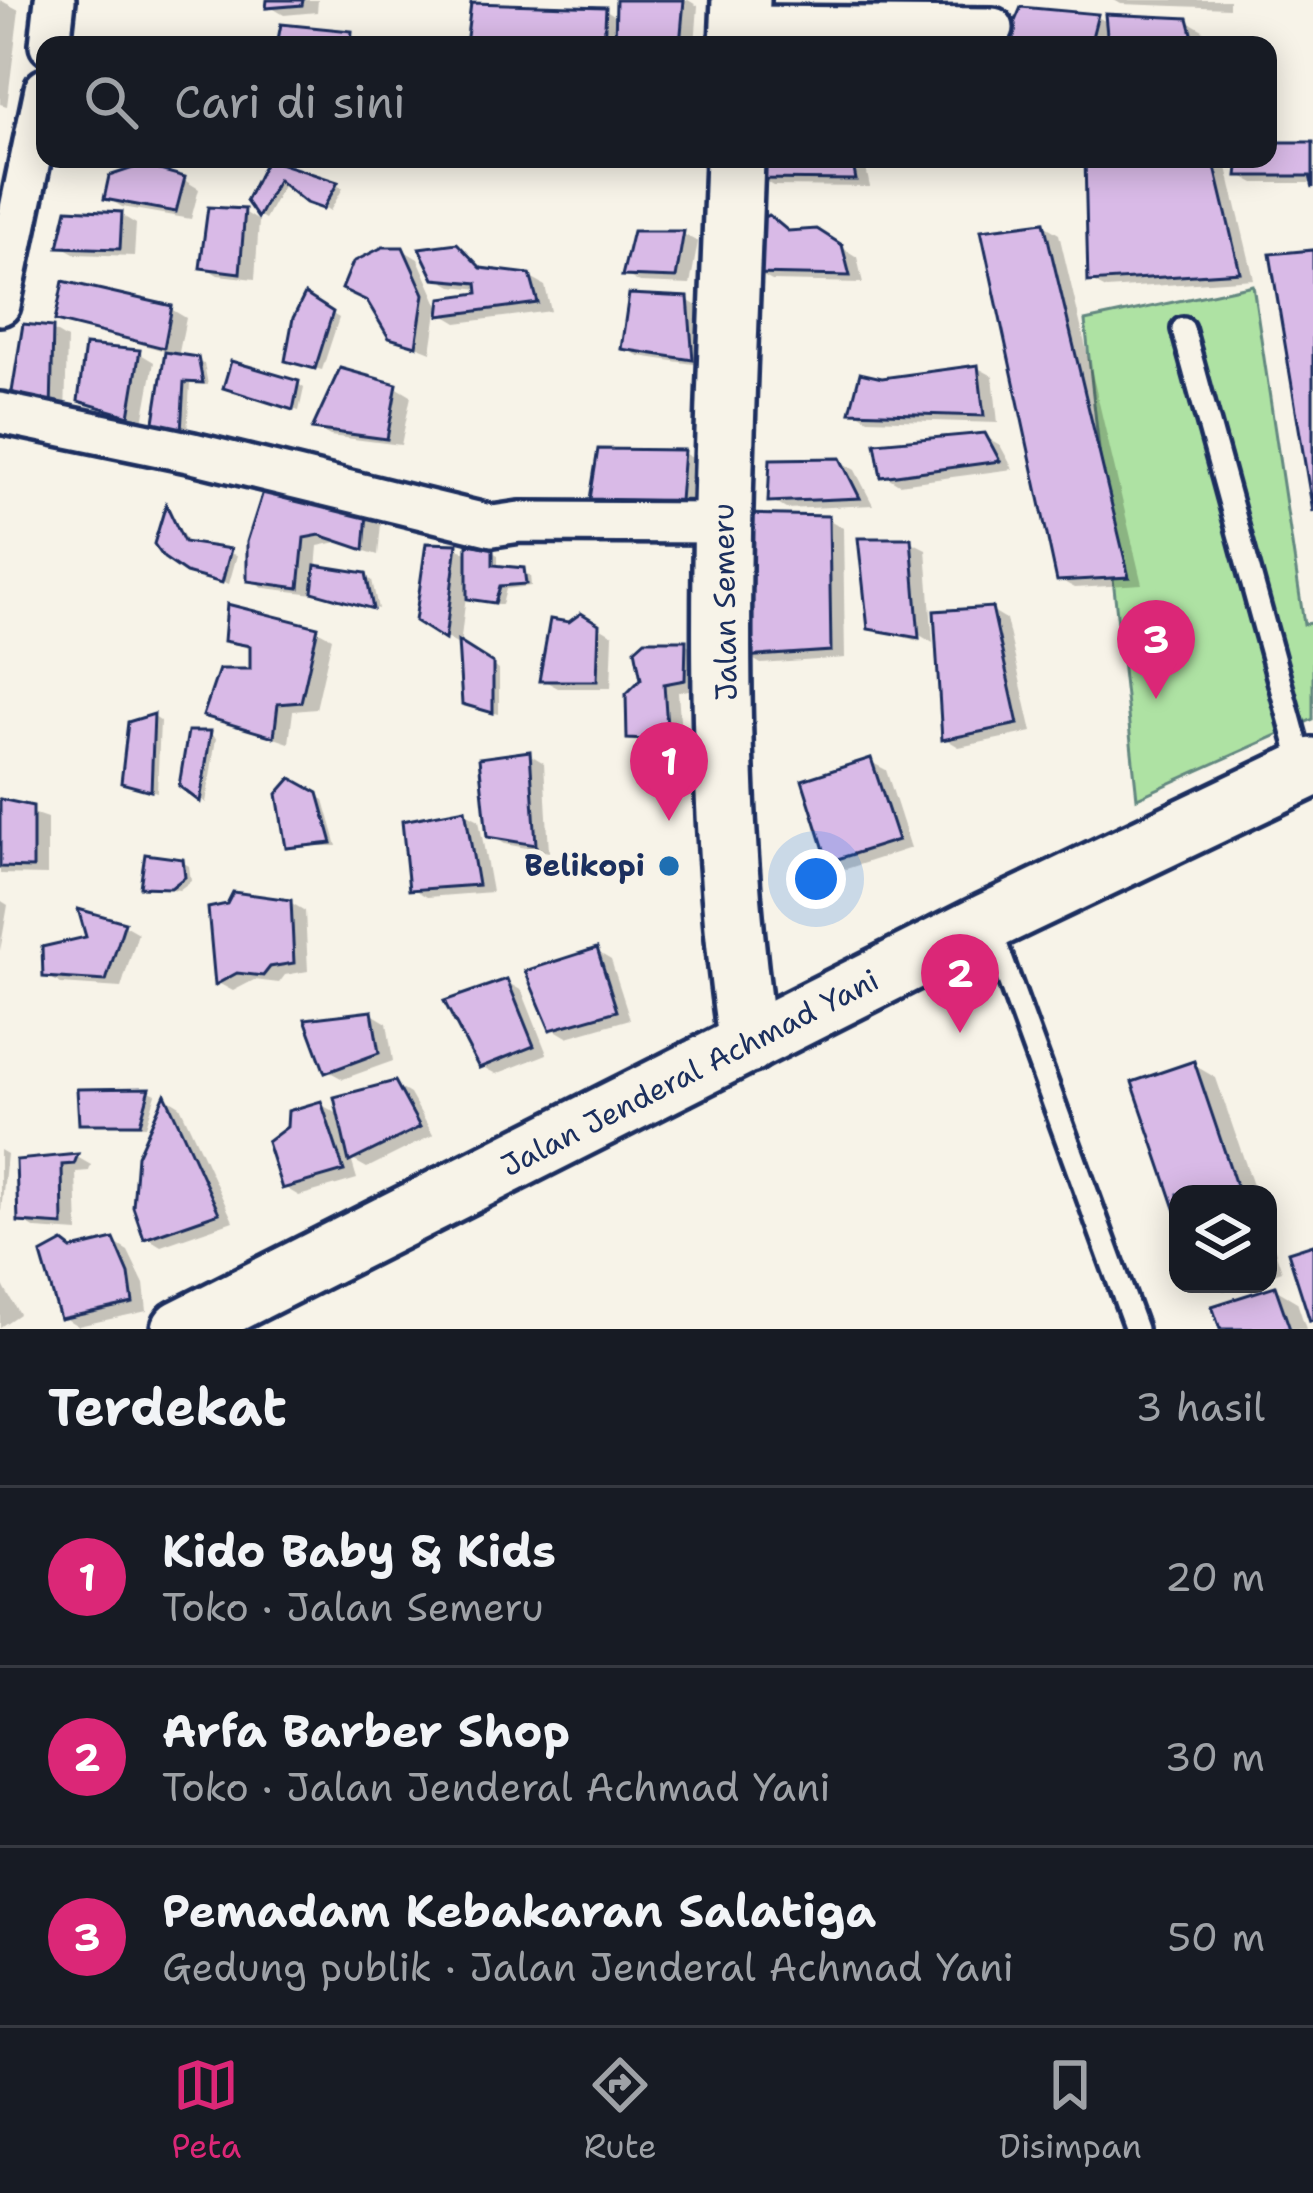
<!DOCTYPE html>
<html lang="id">
<meta charset="utf-8">
<style>
:root{--surface:#171b24;--page:#20242c;--text:#f1f3f6;--muted:#9ea1a6;--line:#363941;--accent:#db2777}
body{margin:0;font-family:"Shantell Sans",sans-serif;background:var(--page);color:var(--text)}
.controls{position:absolute;right:36px;bottom:36px;display:grid;overflow:hidden;border-radius:24px;box-shadow:0 6px 30px #0003}
.controls button{width:108px;height:108px;display:grid;place-items:center;padding:0;border:0;border-bottom:3px solid var(--line);background:var(--surface);color:var(--text);font:60px sans-serif}
.you{position:absolute;left:816px;top:879px;width:42px;height:42px;margin:-30px;border:9px solid #fff;border-radius:50%;background:#1a73e8;box-shadow:0 0 0 18px #1a73e833}
.badge{display:grid;place-items:center;width:78px;height:78px;border-radius:50%;background:var(--accent);color:#fff;font-size:39px;font-weight:700}
.pin{position:absolute;translate:-50% -99px;filter:drop-shadow(0 3px 6px #0008)}
.pin::after{content:'';position:absolute;top:63px;width:42px;height:36px;background:inherit;clip-path:polygon(0 0,100% 0,50% 100%)}
.list{margin:0;padding:0;list-style:none}
h2{display:flex;justify-content:space-between;align-items:center;height:156px;margin:0;padding:0 48px;font-size:51px}
h2 small{font-size:39px;font-weight:400;color:var(--muted)}
.list li{display:grid;grid-template-columns:78px 1fr auto;gap:36px;align-items:center;box-sizing:border-box;height:180px;padding:0 48px;border-top:3px solid var(--line)}
.list b{display:block;font-size:45px;white-space:nowrap}
.list p{margin:0;font-size:39px;white-space:nowrap;color:var(--muted)}
.list em{font-size:39px;font-style:normal;color:var(--muted)}
.icon{flex:none;width:66px;height:66px;fill:none;stroke:currentColor;stroke-width:2;stroke-linecap:round;stroke-linejoin:round}
.map{position:relative;flex:none;width:1313px;height:1329px;overflow:hidden}
.search{position:absolute;background:var(--surface);box-shadow:0 6px 30px #0003;left:36px;right:36px;top:36px;height:132px;display:flex;align-items:center;gap:30px;box-sizing:border-box;padding:0 42px;border-radius:24px;color:var(--muted);font-size:45px}
.sheet{height:696px;background:var(--surface)}
nav{display:flex;justify-content:space-around;align-items:center;box-sizing:border-box;height:168px;border-top:3px solid var(--line);background:var(--surface);font-size:33px;color:var(--muted)}
nav a{display:grid;justify-items:center;gap:6px}
nav .on{color:var(--accent)}
.map>svg:first-child{display:block}
</style>
<div class="map">
<svg width="1313" height="1329" viewBox="0 0 1313 1329">
<rect width="100%" height="100%" fill="#f7f3e8"/>
<filter id="ink" filterUnits="userSpaceOnUse"><feTurbulence type="fractalNoise" baseFrequency=".00833" numOctaves="2"/><feDisplacementMap in="SourceGraphic" scale="24" xChannelSelector="R" yChannelSelector="G"/><feConvolveMatrix kernelMatrix="1 2 1 2 8 2 1 2 1" color-interpolation-filters="sRGB"/></filter>
<g filter="url(#ink)">
<path fill="#aee2a3" stroke="#648880" stroke-width="3" d="M1253,285l51,339 9,-1v96l-176,79 -52,-477z"/>
<g fill="#0003">
<path d="M0,0l19,10 -12,96 -7,-2z"/>
<path d="M270,0h48l-1,12 -33,3 -15,-9z"/>
<path d="M619,0h69l10,6 -3,39h-226l137,-35 13,8z"/>
<path d="M1114,0h115v8l-108,-4z"/>
<path d="M1023,10l74,7 12,6 78,-2 16,9 4,15h-96l-2,-9 -2,9h-99z"/>
<path d="M351,34l15,11h-86z"/>
<path d="M1268,145h45v38h-58l-15,-8 2,-16h26z"/>
<path d="M270,159l73,29 -13,23 -45,-29 -20,37 -5,-3 -11,-15z"/>
<path d="M629,159h74v6l-67,-2z"/>
<path d="M759,159h105l6,28 -97,-1 -15,-9z"/>
<path d="M1088,159h137l29,120 -148,10 -15,-8z"/>
<path d="M184,180l15,9 -8,30 -69,-12 -15,-9z"/>
<path d="M244,212l15,9 -4,58 -37,-4 -15,-9z"/>
<path d="M121,215l15,9 -2,32 -58,-2 -15,-8z"/>
<path d="M769,218l23,16 25,-2 40,25 6,26 -91,-2 -15,-8z"/>
<path d="M1044,225l15,9 83,350 -67,4 -15,-8z"/>
<path d="M683,234l15,8 -8,43 -50,-2 -14,-8z"/>
<path d="M457,246l31,26 41,5 16,9 6,25 -94,12 -20,-12 -6,41 -40,-16 12,-86 15,9 24,54 39,-18v-6l-29,-3 -16,-9z"/>
<path d="M306,298l33,20 -17,52 -27,-7z"/>
<path d="M687,300l15,9 5,57 -68,-10 -15,-8z"/>
<path d="M171,309l15,9 -8,39 26,7 4,21 -18,-1 -3,50 -31,-7 12,-75 -109,-32z"/>
<path d="M52,330l15,9 -2,78 -49,-26z"/>
<path d="M139,353l15,9 -11,60 -62,-22z"/>
<path d="M978,368l15,8 5,47 -130,-4 -15,-9 29,-29z"/>
<path d="M298,384l6,4 -5,23 -66,-21z"/>
<path d="M396,387l15,9 -10,49 -71,-9 -14,-8z"/>
<path d="M984,436l16,9 13,24 -114,15 -15,-9z"/>
<path d="M683,453l15,8 -3,47 -87,-2 -14,-8z"/>
<path d="M839,461l16,9 18,35 -87,4 -15,-9z"/>
<path d="M268,485l114,27 -4,43 -41,-13 -19,4 -2,23 56,11 6,29 -64,-19v4l-49,-6 -15,-8z"/>
<path d="M168,509l21,36 48,10 -8,29 -33,-9z"/>
<path d="M828,519l15,9 2,130 -84,6 -15,-9z"/>
<path d="M910,541l16,8 7,94 -25,-15 -3,5 16,9 -51,-15z"/>
<path d="M456,547l14,8 21,-4 7,4v13l32,7 1,11 -25,3 -4,16 -36,-10 -6,51 39,24v44l-27,-7 -10,-60 -16,-9 -27,-19z"/>
<path d="M991,610l15,9 26,113 -73,15 -15,-9z"/>
<path d="M581,616l32,19 -2,53h-53l-15,-8 27,-55z"/>
<path d="M317,630l15,8 -16,71 -23,2 -4,32 -83,-28 47,-43v-22l-26,-10z"/>
<path d="M685,643l15,9 -1,36 -21,4 4,56 -37,-2 -15,-9z"/>
<path d="M154,717l6,4 -3,71 -26,-7z"/>
<path d="M210,734l6,4 -10,65 -24,-18z"/>
<path d="M529,754l15,9 5,89 -44,-8 -15,-9z"/>
<path d="M871,762l15,8 25,78 -65,21 -15,-9z"/>
<path d="M292,781l32,19 13,46h-48z"/>
<path d="M0,802l47,16v57l-47,-1z"/>
<path d="M464,812l15,8 13,72 -65,5 -15,-9z"/>
<path d="M182,862l7,4 2,15 -12,9 -36,-5z"/>
<path d="M0,900l8,5 -8,46z"/>
<path d="M290,902l15,9 3,60 -23,4 -6,8 -25,-3 -21,11 -15,-8z"/>
<path d="M124,925l14,8 -17,55 -60,-4 -15,-9 44,-36z"/>
<path d="M596,951l15,9 19,59 -63,18 -15,-9z"/>
<path d="M507,982l15,9 25,63 -51,20 -15,-8z"/>
<path d="M372,1014l15,9 6,38 -50,18 -15,-8z"/>
<path d="M1194,1065l22,13 40,116h-78v14l-42,-124z"/>
<path d="M395,1085l15,9 23,41 -66,33 -16,-9 6,20 -58,17 -15,-9 36,-83 22,12z"/>
<path d="M149,1091l7,3 -10,32 -65,-3 -1,-31z"/>
<path d="M167,1098l13,8 53,115 -72,25 -15,-9z"/>
<path d="M0,1150l7,4 -6,57h-1z"/>
<path d="M77,1157l14,8 -2,6 -13,1 2,60 -42,-3 -15,-9 -2,-58z"/>
<path d="M1268,1229l14,42 -14,5z"/>
<path d="M113,1242l15,9 16,33 3,27 -69,15 -15,-9 10,-65z"/>
<path d="M0,1280l19,34 -19,13z"/>
<path d="M1212,1284h32l-20,7z"/>
<path d="M1275,1289l22,13 9,27h-83z"/>
</g>
<g fill="#d9bae7" stroke="#1b2f5e" stroke-width="3">
<path d="M267,0h36l-1,5 -36,3z"/>
<path d="M616,0h68l-4,45h-65z"/>
<path d="M471,3l135,4 -2,38h-138z"/>
<path d="M1021,7l77,7 -8,31h-85z"/>
<path d="M1105,14l83,4 7,27h-87z"/>
<path d="M281,24l71,7 -1,14h-74z"/>
<path d="M1268,142h45v46l-3,-12h-73l2,-17h29z"/>
<path d="M267,159l71,23 -15,27 -17,-6 -28,-23 -20,38 -12,-17z"/>
<path d="M755,159h97l4,21 -101,-1z"/>
<path d="M1085,159h128l27,113 -152,10z"/>
<path d="M142,165l43,12 -9,35 -72,-13 5,-23z"/>
<path d="M208,207l37,2 -5,64 -40,-5z"/>
<path d="M67,209l55,3 -2,37 -62,-2z"/>
<path d="M769,215l19,16 29,-2 25,16 8,31 -96,-2 -7,-51z"/>
<path d="M1044,222l85,355 -72,4 -76,-351z"/>
<path d="M633,231h51l-8,47 -54,-2z"/>
<path d="M457,243l24,25 49,6 8,29 -99,13 2,-18 37,-5 -1,-10 -43,-4 -15,-31z"/>
<path d="M383,247h20l21,47 -8,52 -27,-8 -22,-37 -25,-12 11,-27z"/>
<path d="M1313,250v262l-43,-258z"/>
<path d="M63,281l109,25 -8,42 -109,-27z"/>
<path d="M305,294l28,18 -18,57 -30,-8 8,-43z"/>
<path d="M629,294l59,3 5,63 -72,-11z"/>
<path d="M23,324l30,3 -2,85 -39,-20z"/>
<path d="M85,345l55,5 -11,66 -51,-15z"/>
<path d="M165,352l33,5 5,26 -19,-1 -3,50 -28,-4z"/>
<path d="M231,361l68,20 -6,29 -70,-22z"/>
<path d="M978,365l6,51 -134,-4 10,-39 22,5z"/>
<path d="M340,368l57,16 -10,55 -75,-10z"/>
<path d="M985,433l15,28 -119,16 -6,-34z"/>
<path d="M598,449l86,1 -4,51 -90,-2z"/>
<path d="M840,458l20,40 -92,4 2,-43z"/>
<path d="M266,482l102,19 -4,49 -44,-15 -16,3 -5,50 -52,-7v-39z"/>
<path d="M166,504l18,38 47,7 -9,34 -36,-10 -22,-15 -10,-14z"/>
<path d="M739,514l90,2 2,135 -88,6z"/>
<path d="M858,538h53l8,100 -51,-9z"/>
<path d="M426,543l31,1 -12,96 -30,-19z"/>
<path d="M467,544l26,4v17l31,3 2,16 -26,2 -5,17 -28,-4z"/>
<path d="M315,565l51,8 7,36 -61,-17z"/>
<path d="M227,604l91,23 -17,75 -23,2 -4,33 -71,-21 16,-47h31v-23l-26,-5z"/>
<path d="M992,607l26,117 -76,16 -8,-129z"/>
<path d="M581,613l18,11 -2,57h-58l11,-62 19,3z"/>
<path d="M645,640h41l-1,40 -21,4 4,57 -41,-2 -1,-45 15,-15 -6,-30z"/>
<path d="M458,641l35,22v50l-31,-9z"/>
<path d="M154,714l-3,77 -30,-8 7,-61z"/>
<path d="M188,731h23l-11,71 -21,-16z"/>
<path d="M530,751l6,94 -49,-8 -8,-79z"/>
<path d="M871,758l27,82 -70,22 -26,-82z"/>
<path d="M291,778l27,15 14,50 -46,5 -9,-54z"/>
<path d="M0,799l33,7v62l-33,-1z"/>
<path d="M465,809l13,76 -69,5 -7,-69z"/>
<path d="M145,854l38,5 2,18 -14,11 -31,-1z"/>
<path d="M233,892l58,8 3,63 -24,4 -7,9 -26,-3 -22,12 -7,-77 19,-4z"/>
<path d="M78,909l47,13 -19,59 -63,-4 -1,-30 44,-10z"/>
<path d="M597,948l20,63 -67,19 -25,-59z"/>
<path d="M507,979l27,67 -55,22 -35,-67z"/>
<path d="M372,1011l7,42 -54,20 -20,-54z"/>
<path d="M1194,1061l45,133h-61v23l-46,-135z"/>
<path d="M395,1081l25,46 -71,35 -15,-65z"/>
<path d="M150,1088l-10,36h-61l-2,-35z"/>
<path d="M165,1094l54,119 -75,26 -11,-32 4,-51z"/>
<path d="M321,1101l23,70 -62,18 -15,-47 20,-15 1,-16z"/>
<path d="M78,1154l-4,10 -12,1 1,60 -45,-3 -2,-62z"/>
<path d="M114,1239l15,35 4,29 -73,16 -19,-65 22,-12 9,7z"/>
<path d="M1313,1244v76l-3,1 -22,-69z"/>
<path d="M1275,1286l15,43h-70l-8,-23z"/>
</g>
<g fill="none" stroke-linecap="round" stroke-linejoin="round">
<defs>
<g id="service">
<path d="M1183,329l121,442"/>
<path d="M988,922l148,407"/>
</g>
<g id="minor">
<path d="M740,26l253,2"/>
<path d="M50,45l5,-45"/>
<path d="M0,305l45,-216"/>
<path d="M0,413l193,40 300,73 27,-4 204,1"/>
</g>
<g id="secondary">
<path d="M739,45l2,-45"/>
<path d="M735,159c-10,291 -30,597 13,885"/>
<path d="M181,1329l807,-407 325,-155"/>
</g>
</defs>
<use href="#service" stroke="#1b2f5e" stroke-width="30"/>
<use href="#minor" stroke="#1b2f5e" stroke-width="48"/>
<use href="#secondary" stroke="#1b2f5e" stroke-width="66"/>
<use href="#service" stroke="#f7f3e8" stroke-width="21"/>
<use href="#minor" stroke="#f7f3e8" stroke-width="39"/>
<use href="#secondary" stroke="#f7f3e8" stroke-width="57"/>
</g>
</g>
<circle fill="#1f6fb2" stroke="#f7f3e8" stroke-width="4.5" cx="669" cy="866" r="12"/>
<g text-anchor="middle" stroke-width="10" stroke-linejoin="round" paint-order="stroke">
<g font-size="30" fill="#1b2f5e" stroke="#f7f3e8">
<text transform="translate(725 602) rotate(-91)" y="10">Jalan Semeru</text>
<text transform="translate(690 1073) rotate(-27)" y="10">Jalan Jenderal Achmad Yani</text>
</g>
<g font-size="30" font-weight="bold" fill="#1b2f5e" stroke="#f7f3e8" text-anchor="end">
<text x="645" y="876">Belikopi</text>
</g>
</g>
</svg>
<div class="controls">
<button><svg class="icon" aria-label="layers" viewBox="0 0 24 24"><path d="M12 4l9 5-9 5-9-5zM3 14l9 5 9-5"/></svg></button>
</div>
<div class="you"></div>
<div class="pin badge" style="left:669px;top:821px">1</div>
<div class="pin badge" style="left:960px;top:1033px">2</div>
<div class="pin badge" style="left:1156px;top:699px">3</div>
<div class="search"><svg class="icon" aria-label="search" viewBox="0 0 24 24"><circle cx="10" cy="10" r="6"/><path d="M15 15l6 6"/></svg>Cari di sini</div>
</div>
<section class="sheet">
<h2>Terdekat<small>3 hasil</small></h2>
<ul class="list">
<li><span class="badge">1</span><div><b>Kido Baby &amp; Kids</b><p>Toko · Jalan Semeru</p></div><em>20 m</em></li>
<li><span class="badge">2</span><div><b>Arfa Barber Shop</b><p>Toko · Jalan Jenderal Achmad Yani</p></div><em>30 m</em></li>
<li><span class="badge">3</span><div><b>Pemadam Kebakaran Salatiga</b><p>Gedung publik · Jalan Jenderal Achmad Yani</p></div><em>50 m</em></li>
</ul>
</section>
<nav>
<a class="on"><svg class="icon" aria-label="map" viewBox="0 0 24 24"><path d="M3 6l6-2 6 2 6-2v14l-6 2-6-2-6 2zM9 4v14M15 6v14"/></svg>Peta</a>
<a><svg class="icon" aria-label="directions" viewBox="0 0 24 24"><path d="M12 3l9 9-9 9-9-9zM9 14v-3h6M13 9l2 2-2 2"/></svg>Rute</a>
<a><svg class="icon" aria-label="saved" viewBox="0 0 24 24"><path d="M7 4h10v16l-5-4-5 4z"/></svg>Disimpan</a>
</nav>
